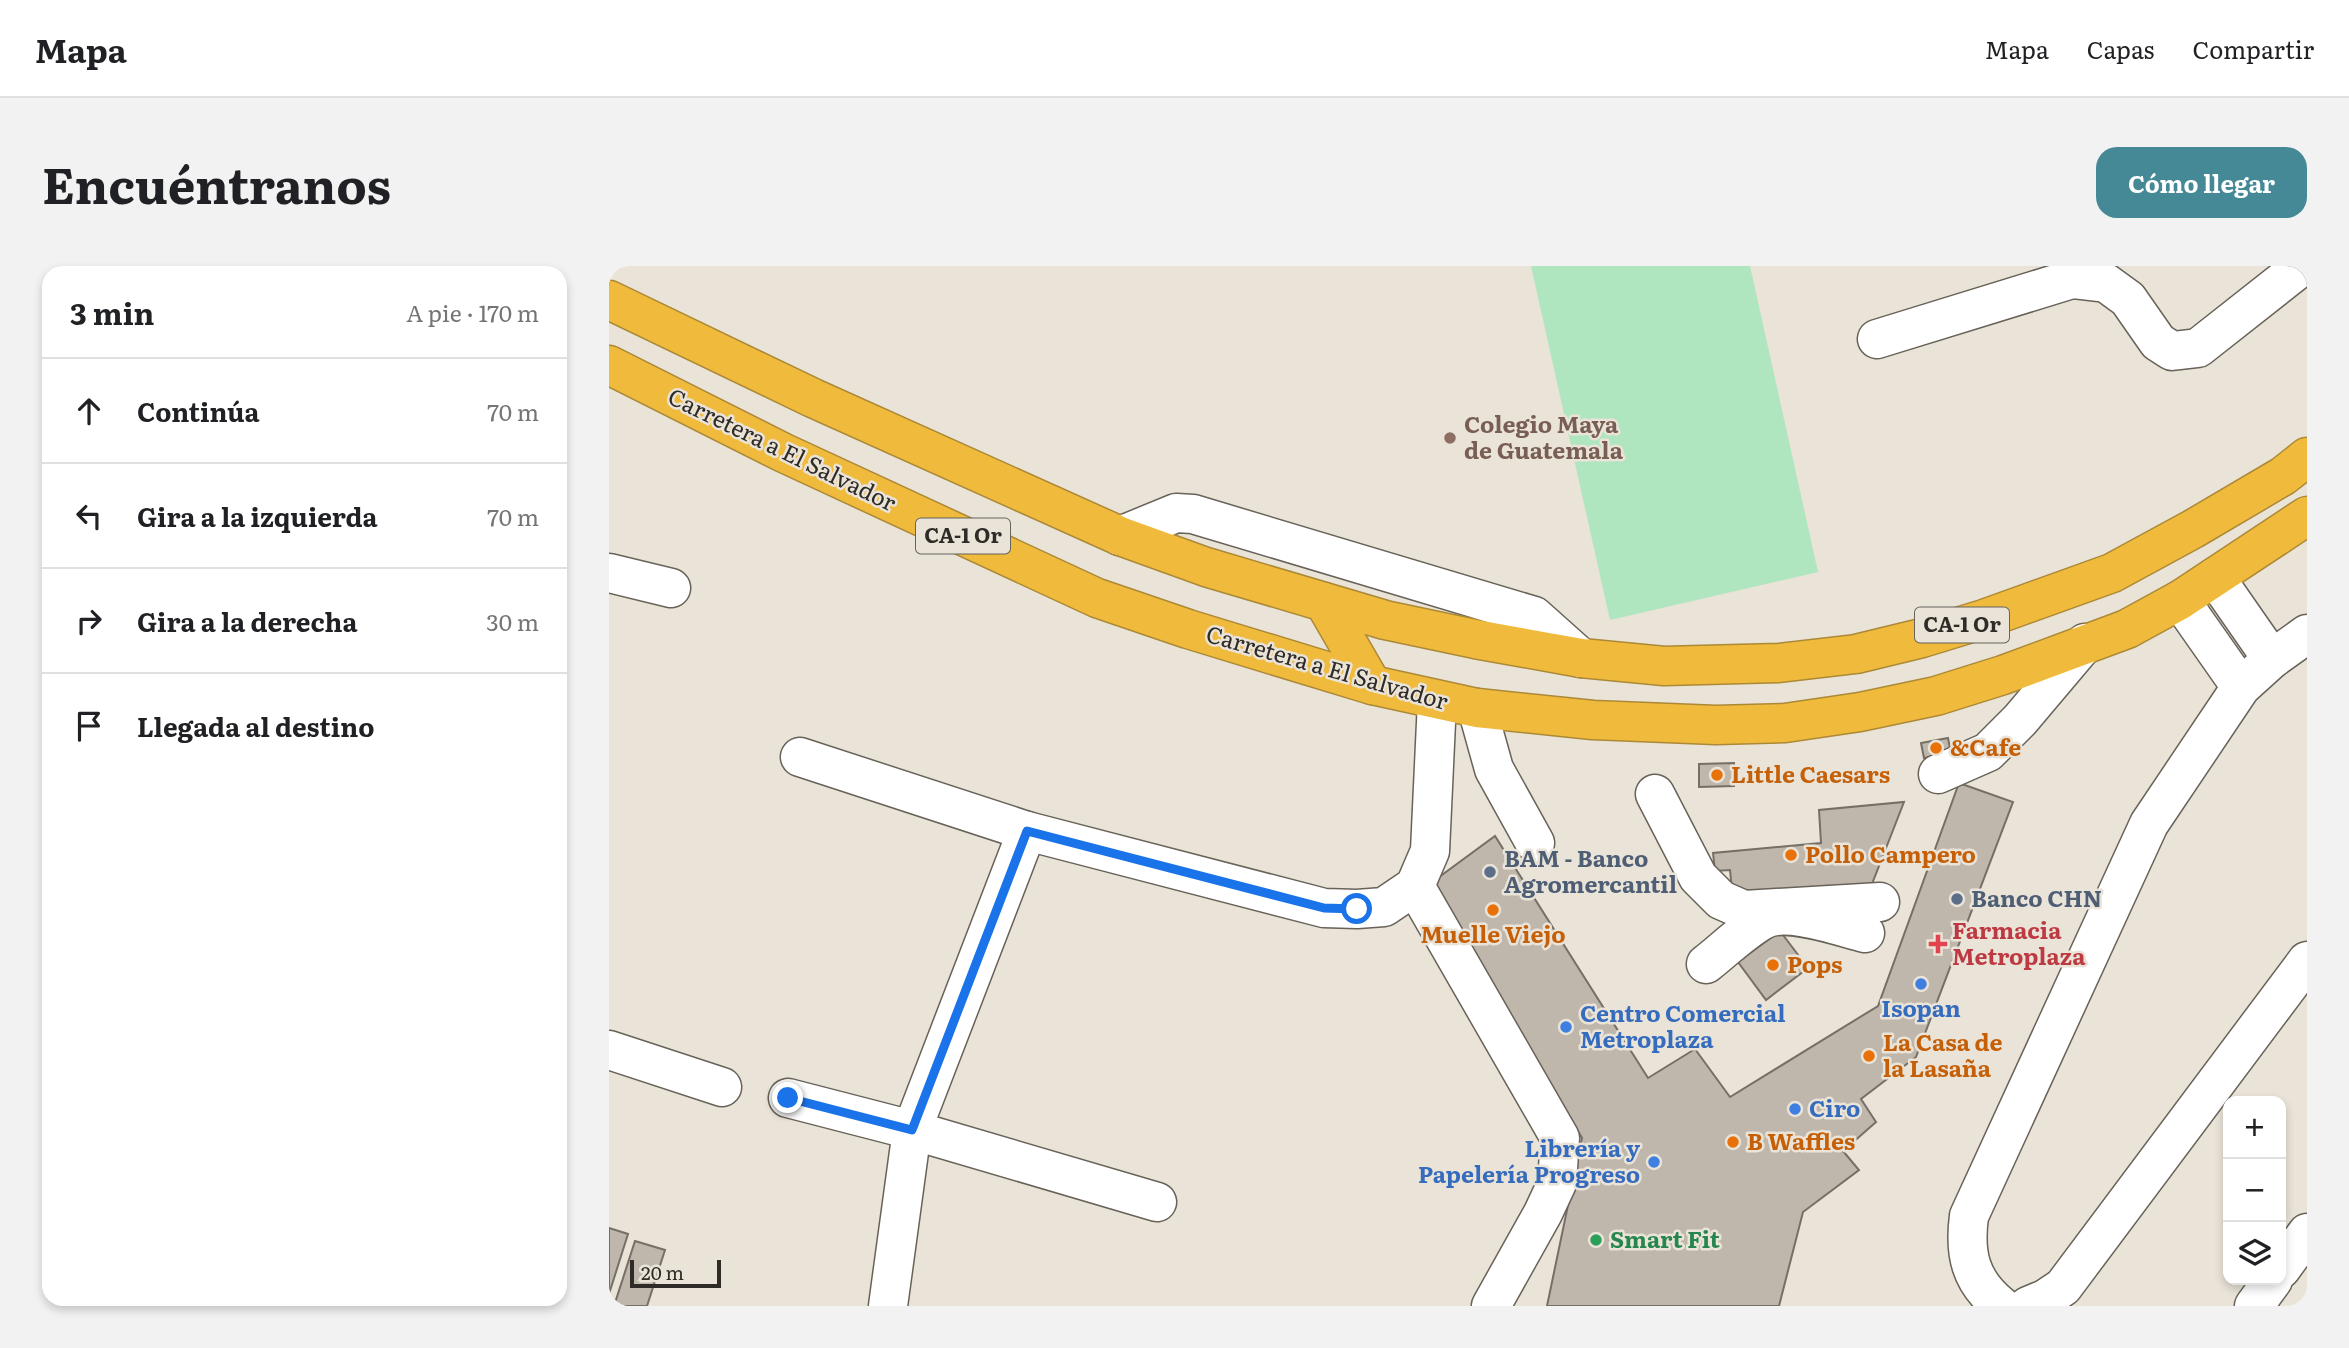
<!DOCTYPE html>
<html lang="es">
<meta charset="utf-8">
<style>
:root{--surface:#fff;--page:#f2f2f2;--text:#202124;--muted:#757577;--line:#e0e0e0;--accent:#448995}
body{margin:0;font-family:Literata,serif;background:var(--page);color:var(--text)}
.controls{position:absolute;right:21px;bottom:21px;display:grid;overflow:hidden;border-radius:14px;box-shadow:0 4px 10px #0003}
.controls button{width:63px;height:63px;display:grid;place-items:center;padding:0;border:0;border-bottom:2px solid var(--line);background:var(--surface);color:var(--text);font:35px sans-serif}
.scale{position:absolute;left:21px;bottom:18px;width:91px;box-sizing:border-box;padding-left:7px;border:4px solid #2f2c28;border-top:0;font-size:19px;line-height:24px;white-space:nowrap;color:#2f2c28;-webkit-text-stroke:5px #eae3d8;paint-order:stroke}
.stop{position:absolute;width:21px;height:21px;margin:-16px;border:5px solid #1a73e8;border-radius:50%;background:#fff}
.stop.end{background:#1a73e8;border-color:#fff;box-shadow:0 2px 7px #0008}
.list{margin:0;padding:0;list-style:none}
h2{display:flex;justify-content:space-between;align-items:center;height:91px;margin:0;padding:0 28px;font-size:30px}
h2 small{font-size:23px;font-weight:400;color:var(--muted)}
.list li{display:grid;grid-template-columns:46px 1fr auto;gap:21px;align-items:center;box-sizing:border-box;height:105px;padding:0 28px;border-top:2px solid var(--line)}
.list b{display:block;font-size:26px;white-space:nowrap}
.list em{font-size:23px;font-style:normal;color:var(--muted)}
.icon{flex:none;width:38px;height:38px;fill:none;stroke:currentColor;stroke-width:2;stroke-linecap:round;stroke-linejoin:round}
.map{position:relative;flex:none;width:1698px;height:1040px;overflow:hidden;border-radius:21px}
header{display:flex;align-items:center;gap:42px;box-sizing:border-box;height:98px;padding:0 35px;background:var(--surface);border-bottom:2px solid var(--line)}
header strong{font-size:33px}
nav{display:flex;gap:38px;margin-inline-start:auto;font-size:24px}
.intro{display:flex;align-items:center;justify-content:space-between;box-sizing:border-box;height:168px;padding:0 42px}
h1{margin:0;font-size:49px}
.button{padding:18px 32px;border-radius:21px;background:var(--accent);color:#fff;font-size:24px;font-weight:700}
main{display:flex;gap:42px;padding:0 42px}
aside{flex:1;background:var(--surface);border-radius:21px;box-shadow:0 4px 10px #0003}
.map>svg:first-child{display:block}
</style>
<header>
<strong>Mapa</strong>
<nav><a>Mapa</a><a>Capas</a><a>Compartir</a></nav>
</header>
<div class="intro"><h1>Encuéntranos</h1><a class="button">Cómo llegar</a></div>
<main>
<aside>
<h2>3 min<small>A pie · 170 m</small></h2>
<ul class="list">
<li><svg class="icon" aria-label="ahead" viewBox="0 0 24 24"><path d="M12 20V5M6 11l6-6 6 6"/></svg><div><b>Continúa</b></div><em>70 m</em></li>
<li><svg class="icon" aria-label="left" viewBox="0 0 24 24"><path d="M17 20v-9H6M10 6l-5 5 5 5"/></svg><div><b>Gira a la izquierda</b></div><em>70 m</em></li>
<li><svg class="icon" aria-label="right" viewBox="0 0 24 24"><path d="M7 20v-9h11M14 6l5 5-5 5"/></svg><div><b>Gira a la derecha</b></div><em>30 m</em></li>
<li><svg class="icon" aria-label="arrive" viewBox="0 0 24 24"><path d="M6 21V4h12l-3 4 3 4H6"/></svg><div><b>Llegada al destino</b></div></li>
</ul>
</aside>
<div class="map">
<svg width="1698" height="1040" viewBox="0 0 1698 1040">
<rect width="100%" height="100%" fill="#eae3d8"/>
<path fill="#afe5bf" d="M922,0h219l68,306 -208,48z"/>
<g fill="#bfb7ac" stroke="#766f66" stroke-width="2">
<path d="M1339,472l3,15 -27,5 -3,-15z"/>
<path d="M1125,497v23l-35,1v-23z"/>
<path d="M1350,517l54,19 -97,255 -55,42 15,23 -33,29 16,19 -56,42 -24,94h-232l35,-168 -151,-255 64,-47 153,242 47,-29 35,48 148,-91z"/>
<path d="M1295,536l-34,87 -137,11 -3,-30 -15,1 -2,-18 108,-10 -2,-33z"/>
<path d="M1171,665l28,37 -42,32 -28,-38z"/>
<path d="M0,962l19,6 -19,60z"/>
<path d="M26,975l30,9 -18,56h-33z"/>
</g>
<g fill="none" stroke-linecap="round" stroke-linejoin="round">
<defs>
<g id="minor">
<path d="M1268,73l195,-60 34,4 22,16 30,43 14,9 26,-3 104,-82"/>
<path d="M511,270l56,-23 17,1 341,102 47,42"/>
<path d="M0,307l62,15"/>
<path d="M1606,311l57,82"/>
<path d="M1571,334l61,87"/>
<path d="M868,442l17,61 41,74"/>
<path d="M191,491l227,74 297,77 33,1 27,-2 31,-21 15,-35 7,-150"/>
<path d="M1329,508l50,-22 32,-32 65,-77"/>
<path d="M1046,528l43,83 23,23 23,10 136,-8"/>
<path d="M806,620l145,252 -3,45 -14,30 -52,93"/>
<path d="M1097,698c18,-14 37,-33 57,-44 24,-13 77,7 102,13"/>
<path d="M0,784l113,37"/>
<path d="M179,832l124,32 245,72"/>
<path d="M1672,1003l26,-36"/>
<path d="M279,1040l24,-176 115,-299"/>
<path d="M1392,1040c-31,-25 -37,-52 -32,-90l180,-392 92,-137 31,-28 35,-25"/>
<path d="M1419,1040l17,-7 18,-12 244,-326"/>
<path d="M1645,1040l19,-26"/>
</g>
<g id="highway">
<path d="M0,34l204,98 307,138 86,31 179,53 90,19 106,19 83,8 115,-3 77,-9 66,-16 62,-19 128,-46 81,-44 90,-53 24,-19"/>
<path d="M0,99l175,88 313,145 91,31 184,56 105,23 116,12 123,5 69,-2 75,-11 76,-16 67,-21 124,-46 53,-29 127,-84"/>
<path d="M715,336l48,83"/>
</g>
</defs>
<use href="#minor" stroke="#686258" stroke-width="41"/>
<use href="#highway" stroke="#ac8936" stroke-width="41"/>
<use href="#minor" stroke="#fff" stroke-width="38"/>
<use href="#highway" stroke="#f0bb3d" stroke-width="38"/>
</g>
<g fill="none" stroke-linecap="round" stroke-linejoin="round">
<path stroke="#1a73e8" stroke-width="9" d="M179,832l124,32 115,-299 297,77 33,1"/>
</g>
<circle fill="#8d6e63" stroke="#eae3d8" stroke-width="2.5" cx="841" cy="172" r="7"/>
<g fill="#e8710a" stroke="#eae3d8" stroke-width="2.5">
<circle cx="1327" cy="482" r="7"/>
<circle cx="1108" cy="509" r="7"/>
<circle cx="1182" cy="589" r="7"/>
<circle cx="884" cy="644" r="7"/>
<circle cx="1164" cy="699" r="7"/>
<circle cx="1260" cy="790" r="7"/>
<circle cx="1124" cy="876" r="7"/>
</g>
<g fill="#5c6f8a" stroke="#eae3d8" stroke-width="2.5">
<circle cx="881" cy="606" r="7"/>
<circle cx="1348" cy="633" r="7"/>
</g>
<path fill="#e0444e" stroke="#eae3d8" stroke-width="2.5" d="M1325.5 667.5h7v7h7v7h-7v7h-7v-7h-7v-7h7z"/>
<g fill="#3f7fe0" stroke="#eae3d8" stroke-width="2.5">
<circle cx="1312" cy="718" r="7"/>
<circle cx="957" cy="761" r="7"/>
<circle cx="1186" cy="843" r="7"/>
<circle cx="1045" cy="896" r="7"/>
</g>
<circle fill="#2e9e5b" stroke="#eae3d8" stroke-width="2.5" cx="987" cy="974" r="7"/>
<g text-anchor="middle" stroke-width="5" stroke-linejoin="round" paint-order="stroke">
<g fill="#eae3d8" stroke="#67635d" stroke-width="2">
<rect x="307" y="252.5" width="94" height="35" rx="5"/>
<rect x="1306" y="341.5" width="94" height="35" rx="5"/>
</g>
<g font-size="21" font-weight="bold" fill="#2f2c28">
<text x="354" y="277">CA-1 Or</text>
<text x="1353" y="366">CA-1 Or</text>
</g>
<g font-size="23" font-weight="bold" fill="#785e54" stroke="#eae3d8" text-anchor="start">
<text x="855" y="167">Colegio Maya<tspan x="855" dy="26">de Guatemala</tspan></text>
</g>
<g font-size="23" fill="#2f2c28" stroke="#eae3d8">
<text transform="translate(173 184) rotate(26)" y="8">Carretera a El Salvador</text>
<text transform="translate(718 402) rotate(16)" y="8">Carretera a El Salvador</text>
</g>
<g font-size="23" font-weight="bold" fill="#c56008" stroke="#eae3d8" text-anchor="start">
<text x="1341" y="490">&amp;Cafe</text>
<text x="1122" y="517">Little Caesars</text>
<text x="1196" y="597">Pollo Campero</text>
<text x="884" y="677" text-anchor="middle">Muelle Viejo</text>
<text x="1178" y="707">Pops</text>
<text x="1274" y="785">La Casa de<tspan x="1274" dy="26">la Lasaña</tspan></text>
<text x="1138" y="884">B Waffles</text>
</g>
<g font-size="23" font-weight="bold" fill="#4e5e75" stroke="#eae3d8" text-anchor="start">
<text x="895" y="601">BAM - Banco<tspan x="895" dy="26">Agromercantil</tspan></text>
<text x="1362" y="641">Banco CHN</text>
</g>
<g font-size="23" font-weight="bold" fill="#be3a42" stroke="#eae3d8" text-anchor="start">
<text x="1343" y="673">Farmacia<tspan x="1343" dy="26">Metroplaza</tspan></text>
</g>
<g font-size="23" font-weight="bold" fill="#366cbe" stroke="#eae3d8" text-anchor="start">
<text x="1312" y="751" text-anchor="middle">Isopan</text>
<text x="971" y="756">Centro Comercial<tspan x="971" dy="26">Metroplaza</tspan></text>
<text x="1200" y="851">Ciro</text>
<text x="1031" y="891" text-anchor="end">Librería y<tspan x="1031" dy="26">Papelería Progreso</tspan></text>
</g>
<g font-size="23" font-weight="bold" fill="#27864d" stroke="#eae3d8" text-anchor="start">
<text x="1001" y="982">Smart Fit</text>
</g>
</g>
</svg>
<div class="controls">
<button>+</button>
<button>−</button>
<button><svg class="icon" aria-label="layers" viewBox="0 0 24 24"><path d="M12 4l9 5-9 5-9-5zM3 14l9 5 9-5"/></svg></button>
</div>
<div class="scale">20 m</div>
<div class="stop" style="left:748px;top:643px"></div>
<div class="stop end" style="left:179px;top:832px"></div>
</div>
</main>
